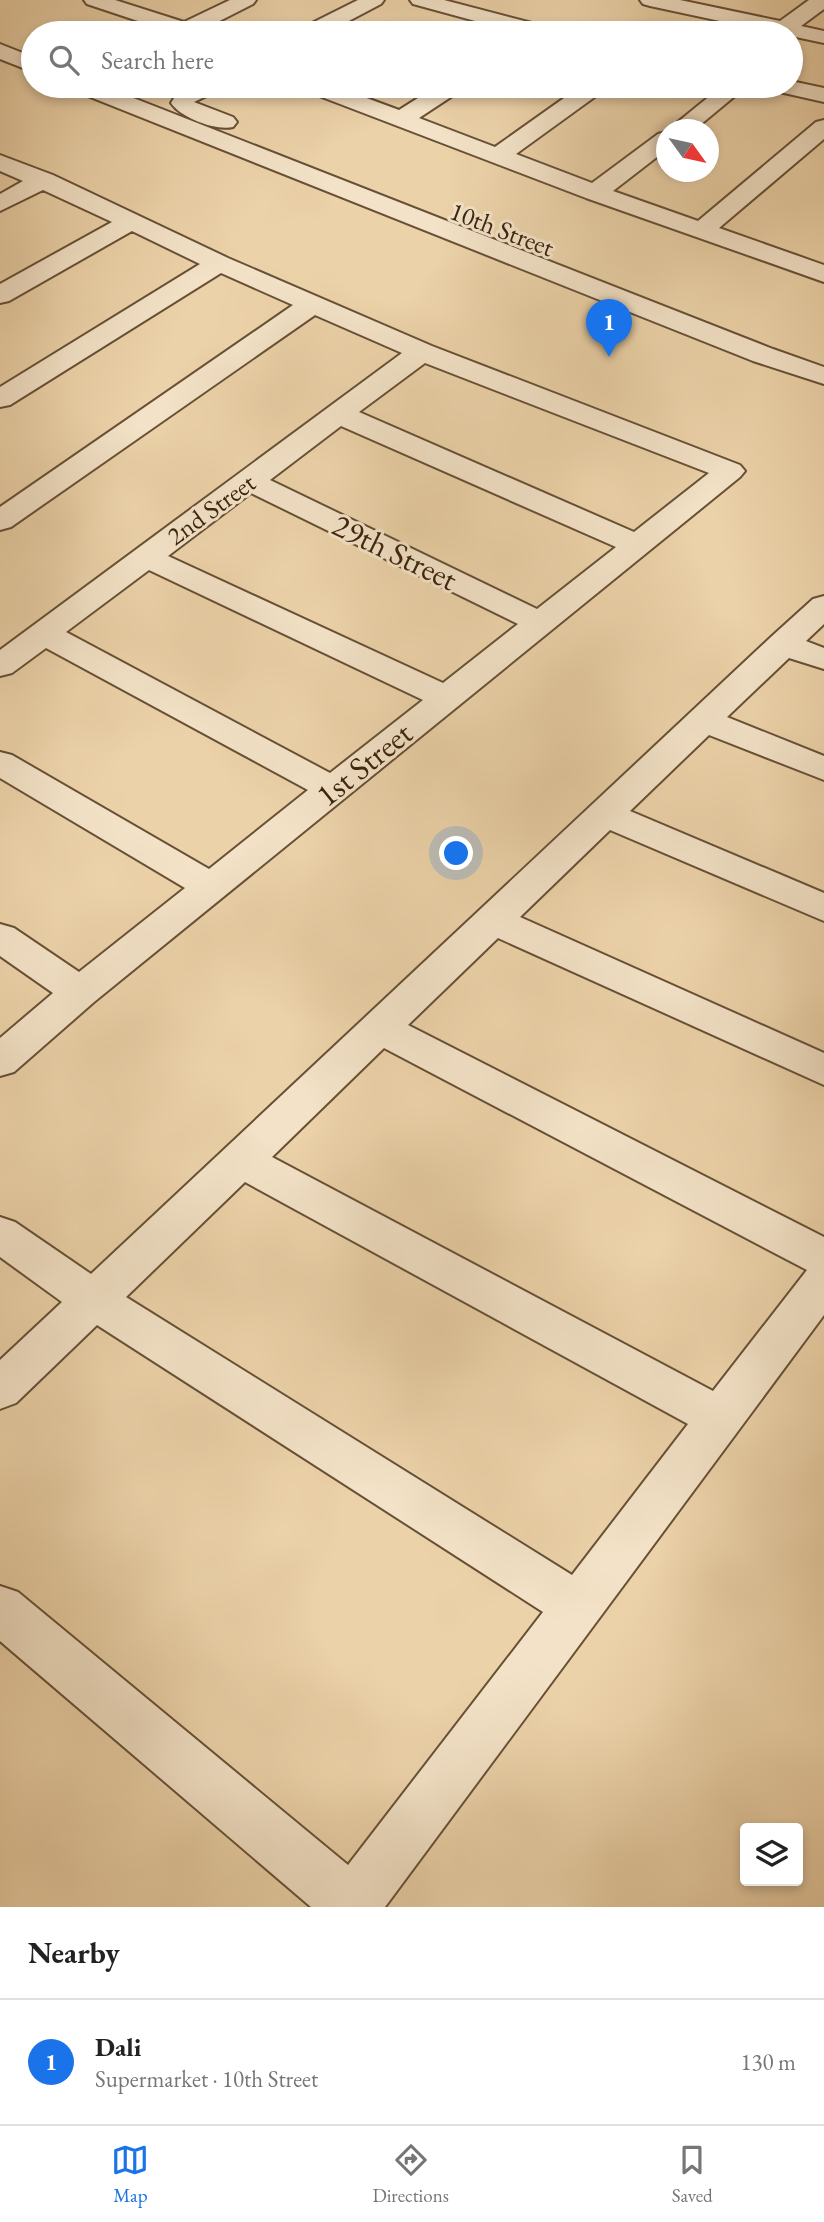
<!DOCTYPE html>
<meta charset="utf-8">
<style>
:root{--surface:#fff;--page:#f6f6f6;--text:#222;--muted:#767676;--line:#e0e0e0;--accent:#1a73e8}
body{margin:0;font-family:"EB Garamond",serif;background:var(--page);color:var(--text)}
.controls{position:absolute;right:21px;bottom:21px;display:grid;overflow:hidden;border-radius:7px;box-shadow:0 4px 10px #0003}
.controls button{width:63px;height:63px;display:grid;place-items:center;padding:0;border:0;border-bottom:2px solid var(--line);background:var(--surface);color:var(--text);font:35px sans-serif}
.compass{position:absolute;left:656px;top:119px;width:63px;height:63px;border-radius:50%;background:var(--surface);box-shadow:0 4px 10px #0003;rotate:123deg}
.you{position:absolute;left:457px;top:854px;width:24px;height:24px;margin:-18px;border:5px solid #fff;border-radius:50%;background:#1a73e8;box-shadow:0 0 0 10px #1a73e833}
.badge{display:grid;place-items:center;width:46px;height:46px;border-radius:50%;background:var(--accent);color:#fff;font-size:23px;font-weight:700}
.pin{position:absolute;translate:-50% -58px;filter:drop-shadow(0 2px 4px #0008)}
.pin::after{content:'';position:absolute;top:37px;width:24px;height:21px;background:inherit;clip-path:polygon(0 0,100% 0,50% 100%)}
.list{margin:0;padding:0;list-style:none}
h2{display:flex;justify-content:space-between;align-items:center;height:91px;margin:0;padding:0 28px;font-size:30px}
h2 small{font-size:23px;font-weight:400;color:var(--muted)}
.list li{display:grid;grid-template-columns:46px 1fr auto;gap:21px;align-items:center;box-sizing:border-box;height:126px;padding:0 28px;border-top:2px solid var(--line)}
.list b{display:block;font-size:26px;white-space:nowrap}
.list p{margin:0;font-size:23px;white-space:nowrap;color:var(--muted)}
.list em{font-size:23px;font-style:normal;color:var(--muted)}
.icon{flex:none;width:38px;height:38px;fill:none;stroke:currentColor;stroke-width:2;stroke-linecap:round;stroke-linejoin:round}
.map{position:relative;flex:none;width:824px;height:1907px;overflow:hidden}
.search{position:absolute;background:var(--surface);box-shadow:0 4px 10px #0003;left:21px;right:21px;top:21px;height:77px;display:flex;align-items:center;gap:18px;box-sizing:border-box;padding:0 24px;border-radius:38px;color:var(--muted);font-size:26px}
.sheet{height:217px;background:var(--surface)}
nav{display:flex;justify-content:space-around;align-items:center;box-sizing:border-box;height:98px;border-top:2px solid var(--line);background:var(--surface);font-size:19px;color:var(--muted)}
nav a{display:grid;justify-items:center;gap:4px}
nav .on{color:var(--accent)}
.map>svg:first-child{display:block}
</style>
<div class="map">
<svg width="824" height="1907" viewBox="0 0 824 1907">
<rect width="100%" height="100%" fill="#ecd2a9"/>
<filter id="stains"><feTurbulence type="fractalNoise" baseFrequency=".00286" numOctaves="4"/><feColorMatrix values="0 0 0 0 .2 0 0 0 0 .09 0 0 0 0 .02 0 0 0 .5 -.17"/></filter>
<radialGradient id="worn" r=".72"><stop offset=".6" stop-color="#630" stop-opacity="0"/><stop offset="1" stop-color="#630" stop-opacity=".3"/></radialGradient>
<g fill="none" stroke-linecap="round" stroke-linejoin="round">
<defs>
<g id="minor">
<path d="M84,0h31l69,22 46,-22h26l-3,4 -57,29h-22l-87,-29z"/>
<path d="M358,0h26l-3,4 -55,29h-27l3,-5z"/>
<path d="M410,0h34l107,28 3,5h-35l-106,-29z"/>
<path d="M640,0h40l100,21 29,-21h15v9l-23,17 23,5v12l-33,-7v-3h-15l-126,-27 -7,-2z"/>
<path d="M0,44l33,13v15l-33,-13z"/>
<path d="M791,81l33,7v14l-49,-11 -3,-5h19z"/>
<path d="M72,86h31l670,263 51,18v17l-71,-23 -678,-270z"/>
<path d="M192,86h28l-3,5 -23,11 39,15 4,5 -4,5c-17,4 -52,-9 -62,-24l6,-10z"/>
<path d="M303,86h31l65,24 38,-24h26l-3,5 -41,27 76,29 86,-61h25l-3,5 -87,63 76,29 66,-49 8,-2v18l-53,41 85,30 118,-99 8,-2v19l-105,89 105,37v17l-238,-84 -280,-107z"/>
<path d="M722,86h25l-53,44h-26z"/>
<path d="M0,155l53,20 175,83 204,88 308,119 5,6 -5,6 -646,525 -80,70 -14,4v-38l53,-45 -53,-37v-32l14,4 65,44 106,-84 -185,-110v-26l12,3 197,114 99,-79 -262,-142 -34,25 -12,3v-26l402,-297 -87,-38 -304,212 -11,3v-23l293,-202 -72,-32 -211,132 -10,2v-20l200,-123 -68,-33 -123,70 -9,2v-19l112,-62 -69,-32 -43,21v-17l23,-13 -23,-10zM425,363l284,110 -75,59 -275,-120zM341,426l275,121 -79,62 -267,-129zM251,493l267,131 -75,59 -275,-127zM149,570l274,130 -93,73 -264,-141z"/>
<path d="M824,596v28l-18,17 18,7v21l-35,-11 -62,59 97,39v24l-115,-45 -79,76 194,82v28l-214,-91 -90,87 304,136v32l-326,-147 -90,87 416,212v78l-439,592h-74l-311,-266v-55l18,6 330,273 195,-253 -446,-287 -81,78 -16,6v-49l62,-58 -62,-45v-40l15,5 76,52 680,-637 42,-38zM384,1048l423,222 -94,121 -441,-234zM245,1182l443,242 -116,151 -446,-278z"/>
</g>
</defs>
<use href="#minor" stroke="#675036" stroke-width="4"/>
<use href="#minor" fill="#f3e2c7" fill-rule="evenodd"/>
</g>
<g text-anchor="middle" stroke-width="6" stroke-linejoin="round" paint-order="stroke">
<g font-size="26" fill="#3b250f" stroke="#f3e2c7">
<text transform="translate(502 229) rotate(21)" y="9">10th Street</text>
<text transform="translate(211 509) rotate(-36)" y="9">2nd Street</text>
</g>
<g font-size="32" fill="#3b250f" stroke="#f3e2c7">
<text transform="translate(395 552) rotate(26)" y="11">29th Street</text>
<text transform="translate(364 764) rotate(-39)" y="11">1st Street</text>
</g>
</g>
<rect width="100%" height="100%" filter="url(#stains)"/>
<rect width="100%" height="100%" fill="url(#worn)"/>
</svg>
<div class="controls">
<button><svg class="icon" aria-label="layers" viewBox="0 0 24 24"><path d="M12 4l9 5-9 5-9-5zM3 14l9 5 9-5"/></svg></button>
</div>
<svg class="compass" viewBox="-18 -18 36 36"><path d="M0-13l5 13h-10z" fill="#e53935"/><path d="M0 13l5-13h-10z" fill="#767676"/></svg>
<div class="you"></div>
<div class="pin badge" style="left:609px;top:357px">1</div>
<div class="search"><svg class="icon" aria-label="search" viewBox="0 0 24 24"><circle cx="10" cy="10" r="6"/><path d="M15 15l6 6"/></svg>Search here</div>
</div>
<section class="sheet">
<h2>Nearby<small></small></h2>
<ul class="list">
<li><span class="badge">1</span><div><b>Dali</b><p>Supermarket · 10th Street</p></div><em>130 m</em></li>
</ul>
</section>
<nav>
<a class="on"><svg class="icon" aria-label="map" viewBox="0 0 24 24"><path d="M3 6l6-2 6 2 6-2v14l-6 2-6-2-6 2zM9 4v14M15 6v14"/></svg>Map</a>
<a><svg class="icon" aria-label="directions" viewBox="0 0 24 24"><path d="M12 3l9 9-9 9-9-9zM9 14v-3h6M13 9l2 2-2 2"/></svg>Directions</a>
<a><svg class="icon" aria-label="saved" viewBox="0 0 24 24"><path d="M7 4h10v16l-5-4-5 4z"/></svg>Saved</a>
</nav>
